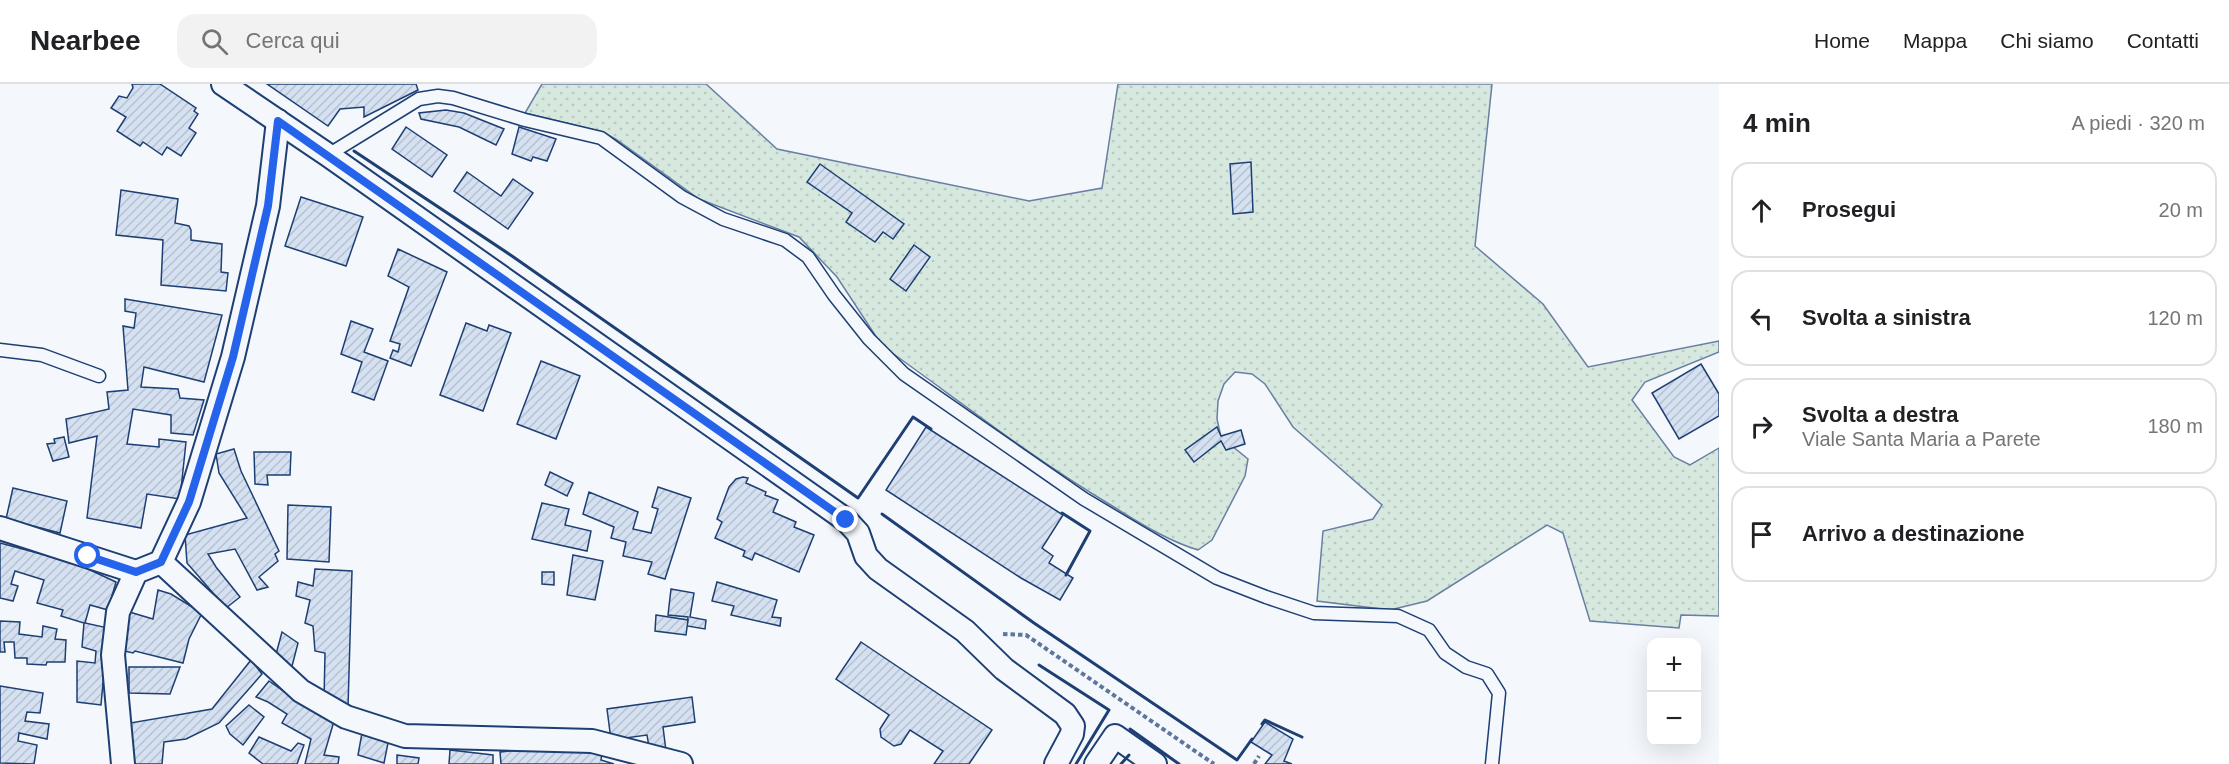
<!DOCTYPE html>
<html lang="it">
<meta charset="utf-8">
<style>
:root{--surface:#fff;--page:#f2f2f2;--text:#202124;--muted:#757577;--line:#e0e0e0}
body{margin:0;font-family:Helvetica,sans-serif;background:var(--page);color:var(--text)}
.controls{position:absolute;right:18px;bottom:18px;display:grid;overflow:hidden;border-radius:12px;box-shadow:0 6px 24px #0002}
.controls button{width:54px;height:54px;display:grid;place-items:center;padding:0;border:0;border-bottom:2px solid var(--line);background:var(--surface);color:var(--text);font:30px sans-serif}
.stop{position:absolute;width:18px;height:18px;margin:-14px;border:4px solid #2563eb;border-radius:50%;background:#fff}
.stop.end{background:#2563eb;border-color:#fff;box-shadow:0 2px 6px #0008}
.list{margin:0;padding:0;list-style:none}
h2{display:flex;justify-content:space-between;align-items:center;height:78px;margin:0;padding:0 24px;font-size:26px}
h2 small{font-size:20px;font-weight:400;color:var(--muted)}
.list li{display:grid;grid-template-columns:39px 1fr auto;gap:18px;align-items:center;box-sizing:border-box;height:96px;margin:0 12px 12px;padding:0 12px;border:2px solid var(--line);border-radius:18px}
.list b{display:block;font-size:22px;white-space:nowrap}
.list p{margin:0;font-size:20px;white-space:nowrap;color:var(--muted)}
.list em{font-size:20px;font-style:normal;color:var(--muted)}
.icon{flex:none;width:33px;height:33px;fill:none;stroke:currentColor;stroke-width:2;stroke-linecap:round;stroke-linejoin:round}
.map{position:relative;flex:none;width:1719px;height:680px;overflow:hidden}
header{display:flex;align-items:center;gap:36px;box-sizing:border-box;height:84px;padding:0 30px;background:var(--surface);border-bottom:2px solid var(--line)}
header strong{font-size:28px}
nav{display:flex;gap:33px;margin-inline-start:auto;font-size:21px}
.search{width:420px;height:54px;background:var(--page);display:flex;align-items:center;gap:15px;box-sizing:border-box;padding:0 21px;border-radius:18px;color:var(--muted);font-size:22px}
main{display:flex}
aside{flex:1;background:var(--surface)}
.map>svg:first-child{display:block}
</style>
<header>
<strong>Nearbee</strong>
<div class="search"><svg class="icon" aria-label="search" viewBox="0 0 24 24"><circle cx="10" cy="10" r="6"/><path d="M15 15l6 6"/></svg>Cerca qui</div>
<nav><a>Home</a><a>Mappa</a><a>Chi siamo</a><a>Contatti</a></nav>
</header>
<main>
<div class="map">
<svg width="1719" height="680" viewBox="0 0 1719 680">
<defs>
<pattern id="grass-dots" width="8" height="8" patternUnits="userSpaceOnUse" patternTransform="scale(1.5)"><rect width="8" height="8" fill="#d7e8df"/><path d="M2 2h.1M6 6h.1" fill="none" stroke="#b8c8c3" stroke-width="1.8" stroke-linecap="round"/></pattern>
<pattern id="building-hatch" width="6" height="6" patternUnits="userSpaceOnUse" patternTransform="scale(1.5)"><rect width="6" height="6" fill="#d5e0f0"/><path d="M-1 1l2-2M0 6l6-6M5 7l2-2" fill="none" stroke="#b6c1d1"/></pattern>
</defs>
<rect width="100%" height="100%" fill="#f4f7fb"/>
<path fill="url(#grass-dots)" stroke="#687fa3" stroke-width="1.5" d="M542,0h164l71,65 252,52 73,-13 16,-104h374l-17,162 68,58 45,63 131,-26v11l-74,30 -13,18 42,57 16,8 29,-17v168l-38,-1 -2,13 -89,-7 -27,-88 -16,-8 -120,76 -37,9 -73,-9 6,-70 50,-12 9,-14 -89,-78 -28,-43 -13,-10 -17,-2 -11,12 -6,17 -1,18 4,18 27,22 -3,17 -33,64 -14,10c-33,-10 -61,-29 -89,-46 -77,-46 -148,-102 -221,-154l-11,-12 -40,-61 -38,-40 -100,-38 -82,-59 -14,-8 -78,-19z"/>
<g fill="url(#building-hatch)" stroke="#1d3f73" stroke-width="1.5">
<path d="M132,0h28l36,24 -2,3 4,3 -9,14 7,5 -15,23 -14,-9 -5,8 -19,-13 -3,4 -23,-15 9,-14 -15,-9 8,-12 8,2 6,-10z"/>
<path d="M267,0h149l2,6 -54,27v-10l-24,2 -12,17z"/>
<path d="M446,26l18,3 40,16 -8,16 -37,-18 -38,-8 -2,-6z"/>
<path d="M406,43l41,28 -15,22 -40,-28z"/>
<path d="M519,43l37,12 -9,22 -14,-4 -2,4 -19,-7z"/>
<path d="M1251,78l2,50 -20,2 -3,-50z"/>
<path d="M820,80l84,60 -11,15 -10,-7 -8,10 -29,-20 6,-9 -45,-31z"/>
<path d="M467,88l34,24 12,-17 20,14 -25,36 -54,-38z"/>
<path d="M121,106l57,9 -3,24 14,3 2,4v10l31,4 -1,28 7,1 -2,18 -65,-6 2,-45 -47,-5z"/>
<path d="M301,113l62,20 -17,49 -61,-20z"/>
<path d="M914,161l16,12 -24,34 -16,-12z"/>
<path d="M398,165l49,23 -36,94 -21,-8 3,-8 5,2 2,-8 -10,-3 19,-54 -21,-11z"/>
<path d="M125,215l97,16 -18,67 -60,-15 -3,20 37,2 2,9 24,2 -11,35 -22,-2v-18l-38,-6 -6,35 32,3v-8l27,3 -6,57 -33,-5 -6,34 -54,-10 10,-82 -28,7 -3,-24 43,-10 -2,-17 21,-2 -5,-64 11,2 2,-15 -11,-2z"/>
<path d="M351,237l22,8 -9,23 24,9 -14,39 -22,-8 10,-30 -21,-8z"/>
<path d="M466,239l21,8 2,-6 22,8 -28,78 -43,-16z"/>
<path d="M541,277l39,15 -24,63 -39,-15z"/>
<path d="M1701,280l18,30v22l-40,23 -27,-46z"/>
<path d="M926,343l137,88 -21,33 11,8 -4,7 24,15 -13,22 -39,-22 -135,-88z"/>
<path d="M1217,343l4,9 20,-6 4,14 -19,6 -5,-9 -27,21 -9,-12z"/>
<path d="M64,353l5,20 -16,4 -6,-17 8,-1 -1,-4z"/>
<path d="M234,365l7,22 38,80 -4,3 3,7 -19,16 9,10 -11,3 -22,-41 -27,5 8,13 24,30 -14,11 -39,-45 -2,-28 62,-17 -28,-45 -3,-19z"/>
<path d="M254,368h37l-1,23h-23l1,10 -13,-1z"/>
<path d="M550,388l23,11 -6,13 -22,-11z"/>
<path d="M743,393l5,1 -2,5 20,9 -1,3 13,5 -5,12 23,10 -2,5 20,8 -15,37 -44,-19 -3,7 -9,-4 2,-5 -30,-13 7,-16 -5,-3 12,-32 7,-8z"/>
<path d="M658,403l33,11 -26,81 -17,-5 4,-12 -29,-6 3,-14 -15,-4 3,-11 -31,-13 6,-22 49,20 -5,17 18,4 7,-24 -6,-2z"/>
<path d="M13,404l54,13 -7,32 -54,-14z"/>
<path d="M542,419l27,6 -4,16 26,6 -4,20 -55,-12z"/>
<path d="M288,421l43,2 -2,55 -42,-3z"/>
<path d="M0,459l75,20 41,19 -8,28 -18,-5 -5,18 23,5 -7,77 -24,-3v-41l18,2 1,-12 -14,-4 2,-24 -23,-7 2,-6 -26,-7 7,-23 -29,-9 -4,13 7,2 -5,15 -13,-3z"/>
<path d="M573,471l30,6 -8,39 -28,-5z"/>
<path d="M315,485l37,2 -4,136 -24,-7 1,-47 -10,-2 -2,-25 -8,-3 5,-23 -14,-4 2,-14 15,4z"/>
<path d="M542,488h12v13l-12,-1z"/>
<path d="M717,498l60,18 -5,17 9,1 -1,8 -49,-11 3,-9 -22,-5z"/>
<path d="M671,505l23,4 -4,24 16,3 -1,9 -18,-3 1,-9 -20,-2z"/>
<path d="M158,506l13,4 31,19 -13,26 -6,24 -48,-12 -2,2 -13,-3 6,-39 27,8z"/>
<path d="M656,531l32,5 -2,15 -31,-4z"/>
<path d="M0,537l20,1 -1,12 23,3 1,-11 14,3 -2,10 11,1 -1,22h-18l-1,3 -19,-1v-6h-12l-1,-16h-10l1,10h-5z"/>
<path d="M282,548l16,11 -7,27 -16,-12z"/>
<path d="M861,558l131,88 -23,34h-35l9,-13 -33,-21 -9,14 -7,2 -13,-9 -1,-8 9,-14 -53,-36z"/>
<path d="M251,576l11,14 -43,49 -33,16 -22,3 -2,22h-28l-4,-41 82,-14z"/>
<path d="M129,583h51l-10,27 -41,-1z"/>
<path d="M269,597l26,18 39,22 -10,34 15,2 -1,7h-33l6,-25 -29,-16 5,-9 -19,-12 -12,-5z"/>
<path d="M0,602l43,7 -3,20 -13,-1 -2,9 24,3 -2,15 -28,-6 -1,8 19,4 -3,19 -34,-1z"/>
<path d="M692,613l3,25 -32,5 3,24 -16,2 -3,-18 -36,5 -4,-31z"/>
<path d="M249,621l15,12 -21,28 -13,-11 -4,-8z"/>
<path d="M1265,638l28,17 -9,22 8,3h-27l7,-9 -21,-13z"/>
<path d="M362,649l26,10 -4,20 -26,-8z"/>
<path d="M259,653l32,14 7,-8 6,2 -7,19h-34l-14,-11z"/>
<path d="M579,663l23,6 -1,7 13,4h-113l-1,-12 27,-3z"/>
<path d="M450,666l43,5v9h-44z"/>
<path d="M397,671l22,3 -1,6h-21z"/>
</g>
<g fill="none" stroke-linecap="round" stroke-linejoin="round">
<defs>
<g id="lane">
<path d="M328,71l91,-56 19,-3 15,2 72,22 76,18 81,59 41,22 62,21 23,17 26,38 35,44 35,35 180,125 133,79 49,19 48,16 84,3 31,14 16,23 21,14 21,7 12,19 -7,71"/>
<path d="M0,266l42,5 57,21"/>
</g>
<g id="street">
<path d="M223,0l105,71 518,365 12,13 8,23 12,13 87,62 39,38 61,45 8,12 -1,8 -16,30"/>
<path d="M0,444l136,44"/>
<path d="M161,478l140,129 45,26 59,19 187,5 89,23"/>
<path d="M123,680l-10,-109 5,-43 18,-40 25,-10 28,-60 44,-145 35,-151 10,-85"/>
<path d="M1096,680l19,-28 40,28"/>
</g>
</defs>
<use href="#lane" stroke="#1d3f73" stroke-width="15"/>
<use href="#street" stroke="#1d3f73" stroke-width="26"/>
<g stroke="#5e769c" stroke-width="4" stroke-dasharray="4.5 3" stroke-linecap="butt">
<path d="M1003,550l23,1 188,129"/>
<path d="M1254,680l5,-8"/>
</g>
<use href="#lane" stroke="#f4f7fb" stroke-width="12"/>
<use href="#street" stroke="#f4f7fb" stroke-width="22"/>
<g stroke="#1d3f73" stroke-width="3">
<path d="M354,67l158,105 346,242 55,-81 18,12"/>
<path d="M1062,429l28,18 -24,44"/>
<path d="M882,430l152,109 203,137 15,-21"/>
<path d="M1039,581l70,45 -33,54"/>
<path d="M1262,640l3,-4 37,17"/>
<path d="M1130,645l49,35"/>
<path d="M1121,680l8,-9"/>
</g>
</g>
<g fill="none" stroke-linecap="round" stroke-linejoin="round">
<path stroke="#2563eb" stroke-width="8" d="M88,472l48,16 25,-10 28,-60 44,-145 35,-151 10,-85 568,399"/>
</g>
</svg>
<div class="controls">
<button>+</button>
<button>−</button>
</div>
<div class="stop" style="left:88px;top:472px"></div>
<div class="stop end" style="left:846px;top:436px"></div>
</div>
<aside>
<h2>4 min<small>A piedi · 320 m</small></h2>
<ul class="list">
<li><svg class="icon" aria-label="ahead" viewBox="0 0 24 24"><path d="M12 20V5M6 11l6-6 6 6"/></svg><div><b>Prosegui</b></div><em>20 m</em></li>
<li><svg class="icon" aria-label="left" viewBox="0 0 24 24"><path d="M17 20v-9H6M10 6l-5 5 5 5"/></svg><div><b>Svolta a sinistra</b></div><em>120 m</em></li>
<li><svg class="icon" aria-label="right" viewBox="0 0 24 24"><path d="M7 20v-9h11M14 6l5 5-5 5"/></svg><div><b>Svolta a destra</b><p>Viale Santa Maria a Parete</p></div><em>180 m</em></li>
<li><svg class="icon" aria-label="arrive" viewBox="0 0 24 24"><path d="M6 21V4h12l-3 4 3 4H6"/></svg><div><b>Arrivo a destinazione</b></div></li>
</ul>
</aside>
</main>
